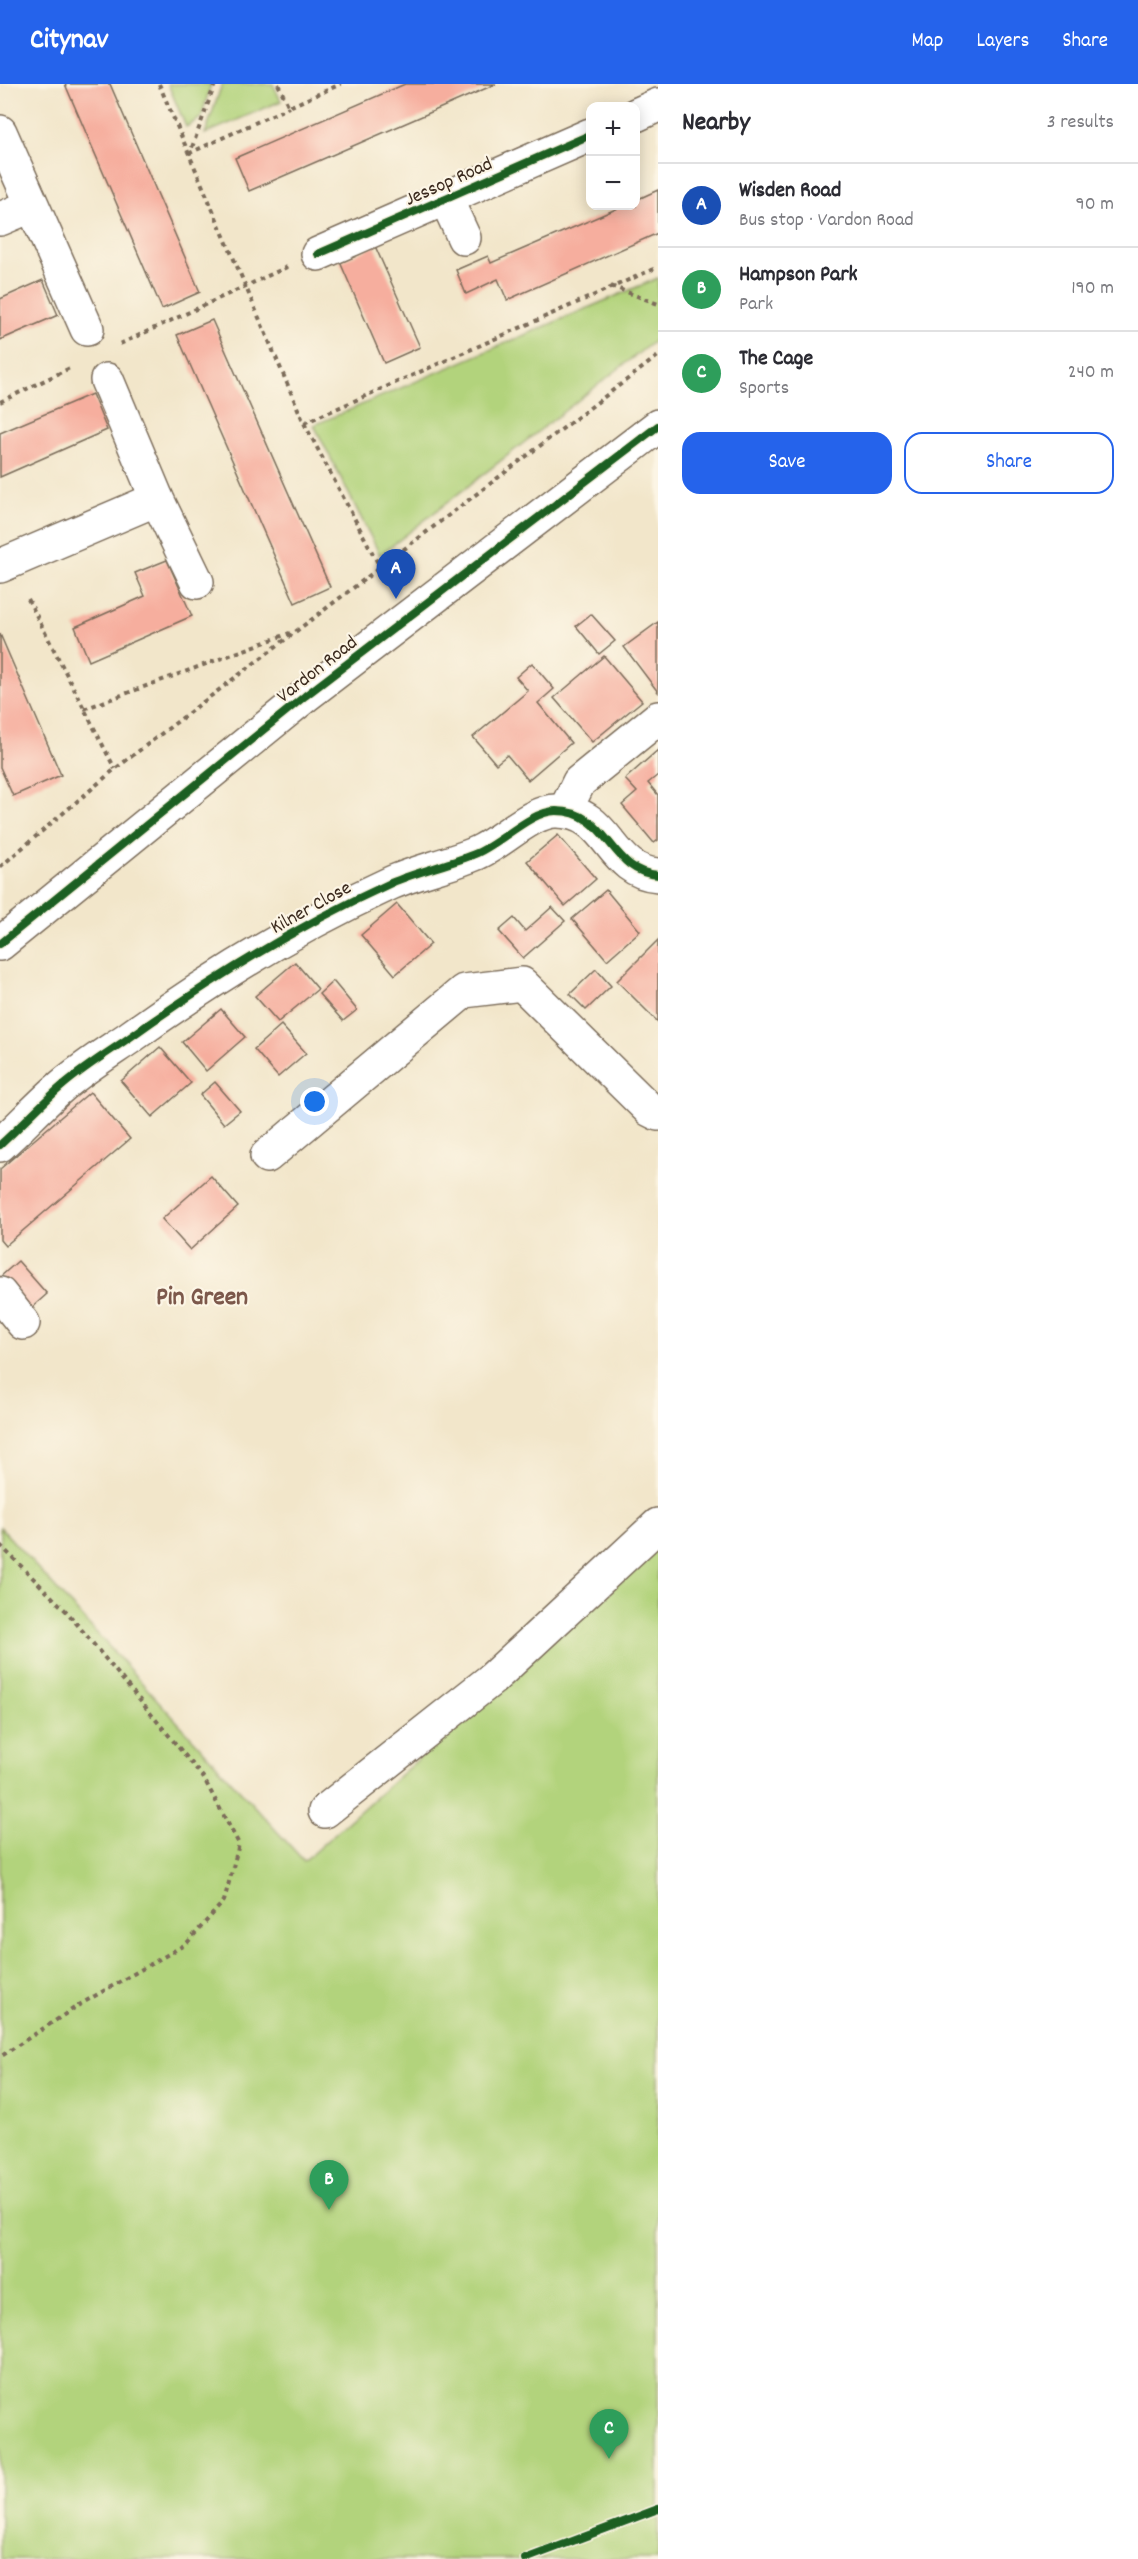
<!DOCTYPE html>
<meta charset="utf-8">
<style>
:root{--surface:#fff;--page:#f2f2f3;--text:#2b2b33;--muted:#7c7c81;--line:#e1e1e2;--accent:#2563eb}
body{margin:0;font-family:Dekko,sans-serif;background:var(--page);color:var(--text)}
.controls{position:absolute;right:18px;top:18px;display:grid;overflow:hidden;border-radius:12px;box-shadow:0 3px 15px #0003}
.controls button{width:54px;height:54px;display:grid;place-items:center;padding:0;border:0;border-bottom:2px solid var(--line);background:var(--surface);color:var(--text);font:30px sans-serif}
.you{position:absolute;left:315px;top:1018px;width:21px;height:21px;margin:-15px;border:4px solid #fff;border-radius:50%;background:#1a73e8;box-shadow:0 0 0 9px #1a73e833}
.badge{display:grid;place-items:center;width:39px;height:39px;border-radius:50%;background:var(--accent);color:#fff;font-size:20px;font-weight:700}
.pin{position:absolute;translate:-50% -50px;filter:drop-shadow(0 2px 3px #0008)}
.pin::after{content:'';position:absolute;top:32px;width:21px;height:18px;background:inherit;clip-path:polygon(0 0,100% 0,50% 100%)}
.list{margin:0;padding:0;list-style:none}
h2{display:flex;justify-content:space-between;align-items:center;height:78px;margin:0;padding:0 24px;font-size:26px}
h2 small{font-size:20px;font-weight:400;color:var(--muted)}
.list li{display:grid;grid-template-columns:39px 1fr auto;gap:18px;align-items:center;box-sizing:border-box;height:84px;padding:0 24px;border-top:2px solid var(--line)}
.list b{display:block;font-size:22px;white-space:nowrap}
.list p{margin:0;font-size:20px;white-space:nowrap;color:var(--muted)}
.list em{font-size:20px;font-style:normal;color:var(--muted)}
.actions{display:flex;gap:12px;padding:18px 24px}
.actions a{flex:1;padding:14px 0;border:2px solid var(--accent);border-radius:18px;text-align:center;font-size:21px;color:var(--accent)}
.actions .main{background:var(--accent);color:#fff}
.map{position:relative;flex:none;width:658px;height:2475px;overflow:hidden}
header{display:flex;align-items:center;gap:36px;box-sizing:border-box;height:84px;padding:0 30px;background:var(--accent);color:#fff}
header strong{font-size:28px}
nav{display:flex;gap:33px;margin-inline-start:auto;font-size:21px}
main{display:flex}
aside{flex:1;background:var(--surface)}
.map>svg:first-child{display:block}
</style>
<header>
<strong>Citynav</strong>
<nav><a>Map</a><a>Layers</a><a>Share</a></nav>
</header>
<main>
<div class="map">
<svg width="658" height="2475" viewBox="0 0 658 2475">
<rect width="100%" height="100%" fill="#fcf5e5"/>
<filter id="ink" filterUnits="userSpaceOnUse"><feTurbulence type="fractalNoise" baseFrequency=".0167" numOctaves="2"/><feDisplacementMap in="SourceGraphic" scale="12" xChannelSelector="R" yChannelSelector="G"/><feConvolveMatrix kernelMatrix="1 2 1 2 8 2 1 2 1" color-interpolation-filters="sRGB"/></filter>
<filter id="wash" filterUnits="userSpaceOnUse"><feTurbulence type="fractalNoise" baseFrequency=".008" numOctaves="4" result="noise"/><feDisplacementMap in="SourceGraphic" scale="24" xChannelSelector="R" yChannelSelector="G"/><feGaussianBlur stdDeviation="1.35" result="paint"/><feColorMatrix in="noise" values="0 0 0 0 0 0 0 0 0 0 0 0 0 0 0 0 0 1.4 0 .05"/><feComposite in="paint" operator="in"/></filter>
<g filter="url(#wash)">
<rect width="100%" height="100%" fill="#f2e6ca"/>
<g fill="#b2d37b" stroke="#767e4c" stroke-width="1.5">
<path d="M168,0h43l-10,34 -15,9z"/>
<path d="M222,0h51l8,17 -76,33z"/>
<path d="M658,194v60l-278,217 -66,-130z"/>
<path d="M0,1443l304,334 354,-316v1014h-658z"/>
</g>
<g id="blocks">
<g fill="#f6ae9e">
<path d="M65,0h45l90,208 -38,17z"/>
<path d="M405,0h91l-247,107 -14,-33z"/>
<path d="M658,106v43l-151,67 -9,-21 -32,15 -10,-24 32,-14 3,7 132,-57h13v-6z"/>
<path d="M375,162l45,101 -36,16 -44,-101z"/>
<path d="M43,196l15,35 -58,25v-41z"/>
<path d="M212,236l118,267 -35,16 -118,-268z"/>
<path d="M92,310l15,36 -107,47v-44z"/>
<path d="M167,476l25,56 -103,45 -14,-34 70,-31 -10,-23z"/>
<path d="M591,530l24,27 -16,13 -23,-28z"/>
<path d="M658,538v70l-34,-45z"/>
<path d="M0,550l61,141 -48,21 -13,-29z"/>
<path d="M604,572l38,45 -50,41 -38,-44z"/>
<path d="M532,579l22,26 -16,14 33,40 -43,37 -21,-25 -11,9 -23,-27 55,-46 -12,-14z"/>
<path d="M658,666v25l-10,8 10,12v45l-4,3 -32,-38 15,-13 -12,-13z"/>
<path d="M558,751l38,44 -31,27 -38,-45z"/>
<path d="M606,806l34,41 -33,29 -35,-41z"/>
<path d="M397,820l34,40 -36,31 -34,-40z"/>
<path d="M552,823l13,14 -42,37 -24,-27 15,-13 11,13z"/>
<path d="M658,856v82l-41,-41z"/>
<path d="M295,878l23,27 -40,33 -23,-26z"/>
<path d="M596,885l15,17 -25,24 -16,-16z"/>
<path d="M333,897l24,29 -14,11 -24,-27z"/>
<path d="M221,925l24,28 -39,34 -24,-29z"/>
<path d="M281,941l25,28 -28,24 -24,-28z"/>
<path d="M160,963l31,36 -39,34 -31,-36z"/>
<path d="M215,998l25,29 -16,13 -24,-29z"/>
<path d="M90,1008l40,47 -125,107 -5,-6v-71z"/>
<path d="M211,1092l27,31 -48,43 -28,-31z"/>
<path d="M18,1177l29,33 -18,16 -29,-33z"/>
</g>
</g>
</g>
<g filter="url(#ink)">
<use href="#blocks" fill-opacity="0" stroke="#7b6c5a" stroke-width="1.5"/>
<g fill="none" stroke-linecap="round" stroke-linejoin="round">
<defs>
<g id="minor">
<path d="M636,31l22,-10"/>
<path d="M0,48l87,197"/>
<path d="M446,115l18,39"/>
<path d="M0,135l31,-13"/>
<path d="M318,170l272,-119"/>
<path d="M107,296l50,119 40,83"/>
<path d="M0,482l157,-67"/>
<path d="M565,727l14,-29 79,-64"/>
<path d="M0,860l305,-248 353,-270"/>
<path d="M0,1061c21,-19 41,-41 62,-59 21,-18 45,-33 67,-48 82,-59 170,-113 262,-155 27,-12 58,-18 86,-30 24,-10 54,-42 79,-42 55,0 52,61 102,64"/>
<path d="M267,1072l197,-165 58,-7 128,126 8,4"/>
<path d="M0,1210l23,29"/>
<path d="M325,1727l167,-132 166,-154"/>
</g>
</defs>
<use href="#minor" stroke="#7b6c5a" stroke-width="36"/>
<g stroke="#7b6c5a" stroke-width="4" stroke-dasharray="4.5 4.5" stroke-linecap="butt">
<path d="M159,0l145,339 77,146"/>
<path d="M215,0l-25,69 99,-46"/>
<path d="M278,0l11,23 52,-23"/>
<path d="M611,202l47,18"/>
<path d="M120,260l167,-77"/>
<path d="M0,318l72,-35"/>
<path d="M304,339l354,-156"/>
<path d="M28,515l87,170"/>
<path d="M84,625l206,-76"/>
<path d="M0,783l115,-98 543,-413"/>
<path d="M0,1461l67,67 136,165 36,67 -15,57 -38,43 -107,61 -79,52"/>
</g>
<use href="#minor" stroke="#fff" stroke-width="33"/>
<defs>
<g id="cycleway">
<path d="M318,170l272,-119"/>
<path d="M0,860l305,-248 353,-270"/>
<path d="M0,1061c21,-19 41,-41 62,-59 21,-18 45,-33 67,-48 82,-59 170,-113 262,-155 27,-12 58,-18 86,-30 24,-10 54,-42 79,-42 55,0 52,61 102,64"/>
<path d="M525,2475l133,-50"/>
</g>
</defs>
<use href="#cycleway" stroke="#fcf5e5" stroke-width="11"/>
<use href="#cycleway" stroke="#1b5e20" stroke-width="8"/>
</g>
</g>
<g text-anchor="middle" stroke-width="4.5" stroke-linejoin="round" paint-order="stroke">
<g font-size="20" fill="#3b2a1e" stroke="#fcf5e5">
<text transform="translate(448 96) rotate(-24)" y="7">Jessop Road</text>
<text transform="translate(316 584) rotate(-38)" y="7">Vardon Road</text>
<text transform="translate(310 822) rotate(-29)" y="7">Kilner Close</text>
</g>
<g font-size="26" font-weight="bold" fill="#7c584b" stroke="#fcf5e5">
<text x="202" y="1220">Pin Green</text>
</g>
</g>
</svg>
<div class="controls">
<button>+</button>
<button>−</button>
</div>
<div class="you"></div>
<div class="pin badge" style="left:396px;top:515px;background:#1a4fb4">A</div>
<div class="pin badge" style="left:329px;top:2126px;background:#2e9e5b">B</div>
<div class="pin badge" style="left:609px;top:2375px;background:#2e9e5b">C</div>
</div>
<aside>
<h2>Nearby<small>3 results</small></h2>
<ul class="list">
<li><span class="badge" style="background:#1a4fb4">A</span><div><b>Wisden Road</b><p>Bus stop · Vardon Road</p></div><em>90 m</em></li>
<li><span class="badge" style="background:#2e9e5b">B</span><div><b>Hampson Park</b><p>Park</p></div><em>190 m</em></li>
<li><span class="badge" style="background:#2e9e5b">C</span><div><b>The Cage</b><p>Sports</p></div><em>240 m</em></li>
</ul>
<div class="actions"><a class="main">Save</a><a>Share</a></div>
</aside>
</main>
